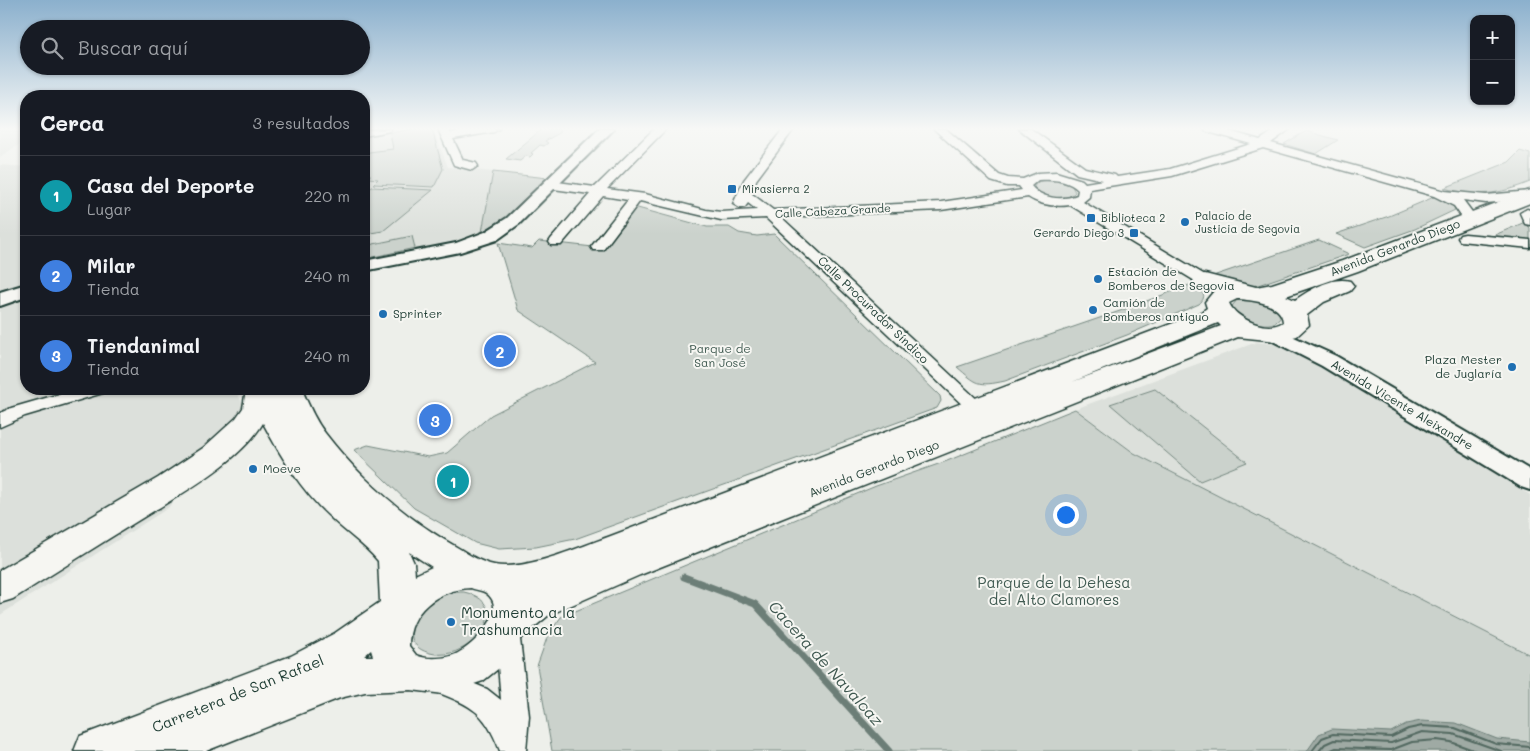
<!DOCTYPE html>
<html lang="es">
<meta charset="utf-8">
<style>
:root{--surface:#171b24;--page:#20242c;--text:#f1f3f6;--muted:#9ea1a6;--line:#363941;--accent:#db2777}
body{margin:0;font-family:Mali,sans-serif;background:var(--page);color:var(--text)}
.controls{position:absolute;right:15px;top:15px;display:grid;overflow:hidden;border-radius:10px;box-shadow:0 1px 4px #0004}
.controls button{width:45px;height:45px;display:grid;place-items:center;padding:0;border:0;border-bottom:1px solid var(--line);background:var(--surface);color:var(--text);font:25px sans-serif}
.you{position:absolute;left:1065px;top:514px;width:18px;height:18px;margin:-12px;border:4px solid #fff;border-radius:50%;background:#1a73e8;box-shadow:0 0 0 8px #1a73e833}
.badge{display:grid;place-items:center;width:32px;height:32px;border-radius:50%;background:var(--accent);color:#fff;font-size:16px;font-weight:700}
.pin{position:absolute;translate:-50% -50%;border:2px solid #fff;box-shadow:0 1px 5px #0006}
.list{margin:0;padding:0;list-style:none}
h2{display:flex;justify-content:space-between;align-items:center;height:65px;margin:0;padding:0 20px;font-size:21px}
h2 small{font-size:16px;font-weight:400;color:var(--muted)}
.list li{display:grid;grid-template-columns:32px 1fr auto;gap:15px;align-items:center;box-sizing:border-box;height:80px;padding:0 20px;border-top:1px solid var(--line)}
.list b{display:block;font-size:19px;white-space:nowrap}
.list p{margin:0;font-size:16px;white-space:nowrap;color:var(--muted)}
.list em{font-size:16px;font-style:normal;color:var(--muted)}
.icon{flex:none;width:28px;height:28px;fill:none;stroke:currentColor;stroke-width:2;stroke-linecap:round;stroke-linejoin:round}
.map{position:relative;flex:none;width:1530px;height:751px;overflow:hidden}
.search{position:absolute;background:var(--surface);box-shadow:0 1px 4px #0004;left:20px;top:20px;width:350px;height:55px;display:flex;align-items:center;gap:12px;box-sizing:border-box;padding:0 18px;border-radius:28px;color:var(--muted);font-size:19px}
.panel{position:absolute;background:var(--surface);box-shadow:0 1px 4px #0004;left:20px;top:90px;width:350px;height:305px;border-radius:20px}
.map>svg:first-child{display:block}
</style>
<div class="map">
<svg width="1530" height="751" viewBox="0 0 1530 751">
<rect width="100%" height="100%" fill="#edefea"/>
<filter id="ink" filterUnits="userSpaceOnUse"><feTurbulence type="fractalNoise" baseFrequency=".02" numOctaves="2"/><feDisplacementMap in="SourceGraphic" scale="10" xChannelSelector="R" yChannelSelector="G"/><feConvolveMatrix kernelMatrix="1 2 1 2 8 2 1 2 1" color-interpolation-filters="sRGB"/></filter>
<g filter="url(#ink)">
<g fill="#dce0db">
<path d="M0,129h26v11l-26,17z"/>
<path d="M407,129h26l15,38 100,11 -38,37 -28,17 -31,11 -87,18v-125z"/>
<path d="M0,165l26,2v222h209l10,19 -77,100 -168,107z"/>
<path d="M1257,342l17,2 28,10 228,141v160l-396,-202 -59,-44z"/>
</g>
<g fill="#cbd2cc" stroke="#758880">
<path d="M413,129h19l11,40 -9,18 -61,-3 5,-5 -10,-1 3,-3 -7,-1v-17l5,-5 24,-3 -3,-16z"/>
<path d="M542,129h19l-3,2 3,1 -16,9 3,2 -4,3 -4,-1 -9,8 2,1 -3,3 -4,-1 -6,5 -14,-2z"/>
<path d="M1306,131l32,9 -22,14 -32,-10z"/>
<path d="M1520,151l10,3v28c-33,13 -51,15 -86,6l65,-26z"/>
<path d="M493,172l55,6 -38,37 -28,17z"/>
<path d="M1054,180l18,6 3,6c-9,11 -33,6 -41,-5 3,-8 12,-7 20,-7z"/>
<path d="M372,187l61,3 -50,41 -19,3v-40z"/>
<path d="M1434,197c9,2 18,4 21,13l-40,19 -50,18 -29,-13 53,-18z"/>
<path d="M634,207l73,20h22l10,6 18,3 17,-2 166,162 1,5 -4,7 -362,131 -39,8 -37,2 -24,-6 -61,-35 -60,-58 14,-5 60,12 19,-4 44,-38 104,-53 -77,-52 -20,-67 34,5 7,-7 63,7z"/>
<path d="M1525,222l5,6v14l-40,-5z"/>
<path d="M412,236l3,12 -51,11v-13z"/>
<path d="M1319,240l30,14 -91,31 -10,1 -35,-10z"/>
<path d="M1192,284c9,6 17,11 7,20l-72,31 -122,46c-27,6 -28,3 -48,-14l163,-56z"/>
<path d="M1242,299c14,2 31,2 39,17 -6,17 -44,5 -49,-10l5,-6z"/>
<path d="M1155,389l92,73 -47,19 -90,-77z"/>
<path d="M1075,409l59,44 396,202v96h-978l-15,-85 11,-31 13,-18 315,-131 71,-25z"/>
<path d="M464,592c54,12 5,72 -34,61 -34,-9 -14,-42 5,-54 9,-6 19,-7 29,-7z"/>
</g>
<path fill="#9faaa4" stroke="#6c7e77" d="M1421,721l35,2 41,16 33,3v9h-223l12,-17 13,-5 59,3 15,-8z"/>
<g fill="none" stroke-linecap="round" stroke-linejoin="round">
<g stroke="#526961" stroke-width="2">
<path d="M1312,751l10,-13 11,-4 58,3 17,-8 14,-3 33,2 41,16 34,3"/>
<path d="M1319,751l6,-7 9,-4 57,3 31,-11 31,2 48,17"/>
<path d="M1329,751l7,-3 55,2 21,-8 25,-2 14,2 25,9"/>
</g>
<path stroke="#6c7e77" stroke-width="7" d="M684,577l71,27 134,147"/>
<defs>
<g id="minor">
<path d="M391,129l-1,2 -26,5v-6z"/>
<path d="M438,129h11l1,4 23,-4h26l-5,3 -41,7 10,21 13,3 2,3 -6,4 -18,-5z"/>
<path d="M654,129h12l-59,60 38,5 61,16 15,2 36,-2 -9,-7 -3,4 -5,1 -7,-4 11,-24 39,-51h11l-38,51 -4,14 21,16 168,-8 81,-12 -3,-4h-12l-16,-5 -57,-52h12l53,46 9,3 15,1 15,-6 18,-1 26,8 3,3 18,-3 -26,-6 -58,-45h12l54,39 30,7 2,2 53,-8 81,-25 -46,-13 -1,-2h18l38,11 17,-11h13l-19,14 174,48 41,4 44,-4v8l-44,4 -23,-3 15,20 -7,4 -5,-1 -12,-17 -20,-10 -171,-48 -91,28 -82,13 -1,8 -6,5 127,76 3,3 -3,3h-10l-130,-79c-14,2 -30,0 -42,-8l-87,13 -160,7 200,186 3,4 -3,4 -6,2 -6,-2 -203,-193 -45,2 -81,-19 -37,49h-10l-2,-3 37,-47 -25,-4 -42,49h-10l-2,-3 2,-3 39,-45 -44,-6 -2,-3 2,-3 4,-1 45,6zM1038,180c13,-1 31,0 40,10l-1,5c-15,6 -35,4 -46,-9z"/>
<path d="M1527,209l3,1v15l-5,-1 -5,-11z"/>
<path d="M1465,234l65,6v8l-70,-7 -2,-3 2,-3z"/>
<path d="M77,389h29l-3,4 -78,23 -25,11v-14l11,-5z"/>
<path d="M507,621l9,3 3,7 10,85 -3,35h-26c-16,-43 -31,-46 -71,-62l-4,-8 4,-8 9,-4 49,20 14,11 -6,-69 3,-7z"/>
</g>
<g id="tertiary">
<path d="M599,129h15l-95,95 -22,16 -37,12 -96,19v-10l92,-18 29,-11 22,-14z"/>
<path d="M1272,327l64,29 194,114v20l-9,-3 -199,-121 -57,-29 -3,-4 3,-4z"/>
</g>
<path id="secondary" d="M26,284v13l-26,9v-14z"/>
<path id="primary" d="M1530,190v13l-172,68 -72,25 9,4c15,-10 37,-24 55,-19l4,5 -4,5 -26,11 -17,13 2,10 -12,11 -20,5 -39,-4 -598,238 -91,40 -28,23 -18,27 -20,16 -39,13 -33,-4 -46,2 -25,6 -134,53h-132l6,-15 211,-80 44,-23 45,-31 -2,-41c-14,-17 -33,-29 -48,-44 -29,-27 -49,-60 -67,-94 -23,39 -85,73 -124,97 -42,26 -84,52 -126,79l-13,4v-33l158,-92 45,-30 33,-30 7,-10 3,-19h56c6,15 13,31 23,44 36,47 83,87 135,116 9,6 23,14 34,16 31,6 83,-17 114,-28l592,-224 7,-5 -2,-6 9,-11 -17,-5 -4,-5 4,-5 8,-2 51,13 16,-3 70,-23zM1237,299c15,1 45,4 46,23 -16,11 -47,-3 -54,-19zM1218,323l3,3 -149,56zM409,552l23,15 -17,8 -1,-12zM471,588c4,2 11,2 15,5 24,17 -12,52 -28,60 -11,6 -31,7 -42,2l-7,-9c0,-35 28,-56 62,-58zM371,650l2,6h-9z"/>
</defs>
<use href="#minor" stroke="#1f3d34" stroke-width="3"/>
<use href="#tertiary" stroke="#1f3d34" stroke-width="4"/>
<use href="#secondary" stroke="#1f3d34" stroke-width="4"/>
<use href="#primary" stroke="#1f3d34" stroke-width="3"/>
<use href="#minor" fill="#f6f6f2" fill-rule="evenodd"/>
<use href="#tertiary" fill="#f6f6f2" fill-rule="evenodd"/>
<use href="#secondary" fill="#f6f6f2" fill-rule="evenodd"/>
<use href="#primary" fill="#f6f6f2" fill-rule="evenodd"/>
</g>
</g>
<linearGradient id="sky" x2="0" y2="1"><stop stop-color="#8bb0cd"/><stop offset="0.55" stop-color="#f7f8f6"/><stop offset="1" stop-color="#f7f8f6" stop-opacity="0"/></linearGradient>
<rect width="1530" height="234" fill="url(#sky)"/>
<g fill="#1f6fb2" stroke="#f6f6f2" stroke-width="2">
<rect x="727" y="184" width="10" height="10" rx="2.5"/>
<rect x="1086" y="213" width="10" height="10" rx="2.5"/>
<circle cx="1185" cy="222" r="5"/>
<rect x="1129" y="228" width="10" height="10" rx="2.5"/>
<circle cx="1098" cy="279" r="5"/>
<circle cx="1093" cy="310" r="5"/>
<circle cx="383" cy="314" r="5"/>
<circle cx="1512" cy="367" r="5"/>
<circle cx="253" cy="469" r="5"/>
<circle cx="451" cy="622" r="5"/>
</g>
<g text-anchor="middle" stroke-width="4" stroke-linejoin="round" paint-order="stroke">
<g font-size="11" fill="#1f3d34" stroke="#f6f6f2" text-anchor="start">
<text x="742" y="193">Mirasierra 2</text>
<text x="1195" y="220">Palacio de<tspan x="1195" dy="13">Justicia de Segovia</tspan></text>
<text x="1101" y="222">Biblioteca 2</text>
<text x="1124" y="237" text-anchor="end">Gerardo Diego 3</text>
</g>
<g font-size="11" fill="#1f3d34" stroke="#f6f6f2">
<text transform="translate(833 211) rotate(-3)" y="4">Calle Cabeza Grande</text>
</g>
<g font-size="12" fill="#1f3d34" stroke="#f6f6f2">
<text transform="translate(1395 248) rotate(-21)" y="4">Avenida Gerardo Diego</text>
<text transform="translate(873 310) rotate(44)" y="4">Calle Procurador Síndico</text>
<text transform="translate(1402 405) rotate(31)" y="4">Avenida Vicente Aleixandre</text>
<text transform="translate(874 469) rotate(-21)" y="4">Avenida Gerardo Diego</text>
</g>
<g font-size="12" fill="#1f3d34" stroke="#f6f6f2" text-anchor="start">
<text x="1108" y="276">Estación de<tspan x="1108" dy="14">Bomberos de Segovia</tspan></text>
<text x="1103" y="307">Camión de<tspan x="1103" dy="14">Bomberos antiguo</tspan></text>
<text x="393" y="318">Sprinter</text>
<text x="1502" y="364" text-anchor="end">Plaza Mester<tspan x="1502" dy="14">de Juglaría</tspan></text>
<text x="263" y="473">Moeve</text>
</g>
<g font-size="12" fill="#415b52" stroke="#f6f6f2">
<text x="720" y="353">Parque de<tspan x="720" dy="14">San José</tspan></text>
</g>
<g font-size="15" fill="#415b52" stroke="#f6f6f2">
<text x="1054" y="588">Parque de la Dehesa<tspan x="1054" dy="17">del Alto Clamores</tspan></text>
</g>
<g font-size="15" fill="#1f3d34" stroke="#f6f6f2" text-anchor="start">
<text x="461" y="618">Monumento a la<tspan x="461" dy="17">Trashumancia</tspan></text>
</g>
<g font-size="15" fill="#1f3d34" stroke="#f6f6f2">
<text transform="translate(238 694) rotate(-22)" y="5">Carretera de San Rafael</text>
</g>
<g font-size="16" font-style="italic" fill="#3f5850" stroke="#f6f6f2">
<text transform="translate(826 663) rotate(48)" y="6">Cacera de Navalcaz</text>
</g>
</g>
</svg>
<div class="controls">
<button>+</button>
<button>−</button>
</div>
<div class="you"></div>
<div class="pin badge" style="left:453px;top:481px;background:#0f9aa8">1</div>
<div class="pin badge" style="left:500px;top:351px;background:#3f7fe0">2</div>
<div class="pin badge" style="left:435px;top:420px;background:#3f7fe0">3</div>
<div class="search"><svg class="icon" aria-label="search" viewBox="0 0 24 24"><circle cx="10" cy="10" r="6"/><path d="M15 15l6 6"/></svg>Buscar aquí</div>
<section class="panel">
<h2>Cerca<small>3 resultados</small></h2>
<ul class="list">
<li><span class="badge" style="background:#0f9aa8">1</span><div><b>Casa del Deporte</b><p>Lugar</p></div><em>220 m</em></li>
<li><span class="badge" style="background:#3f7fe0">2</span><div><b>Milar</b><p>Tienda</p></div><em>240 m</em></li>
<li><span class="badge" style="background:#3f7fe0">3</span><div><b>Tiendanimal</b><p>Tienda</p></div><em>240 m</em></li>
</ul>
</section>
</div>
